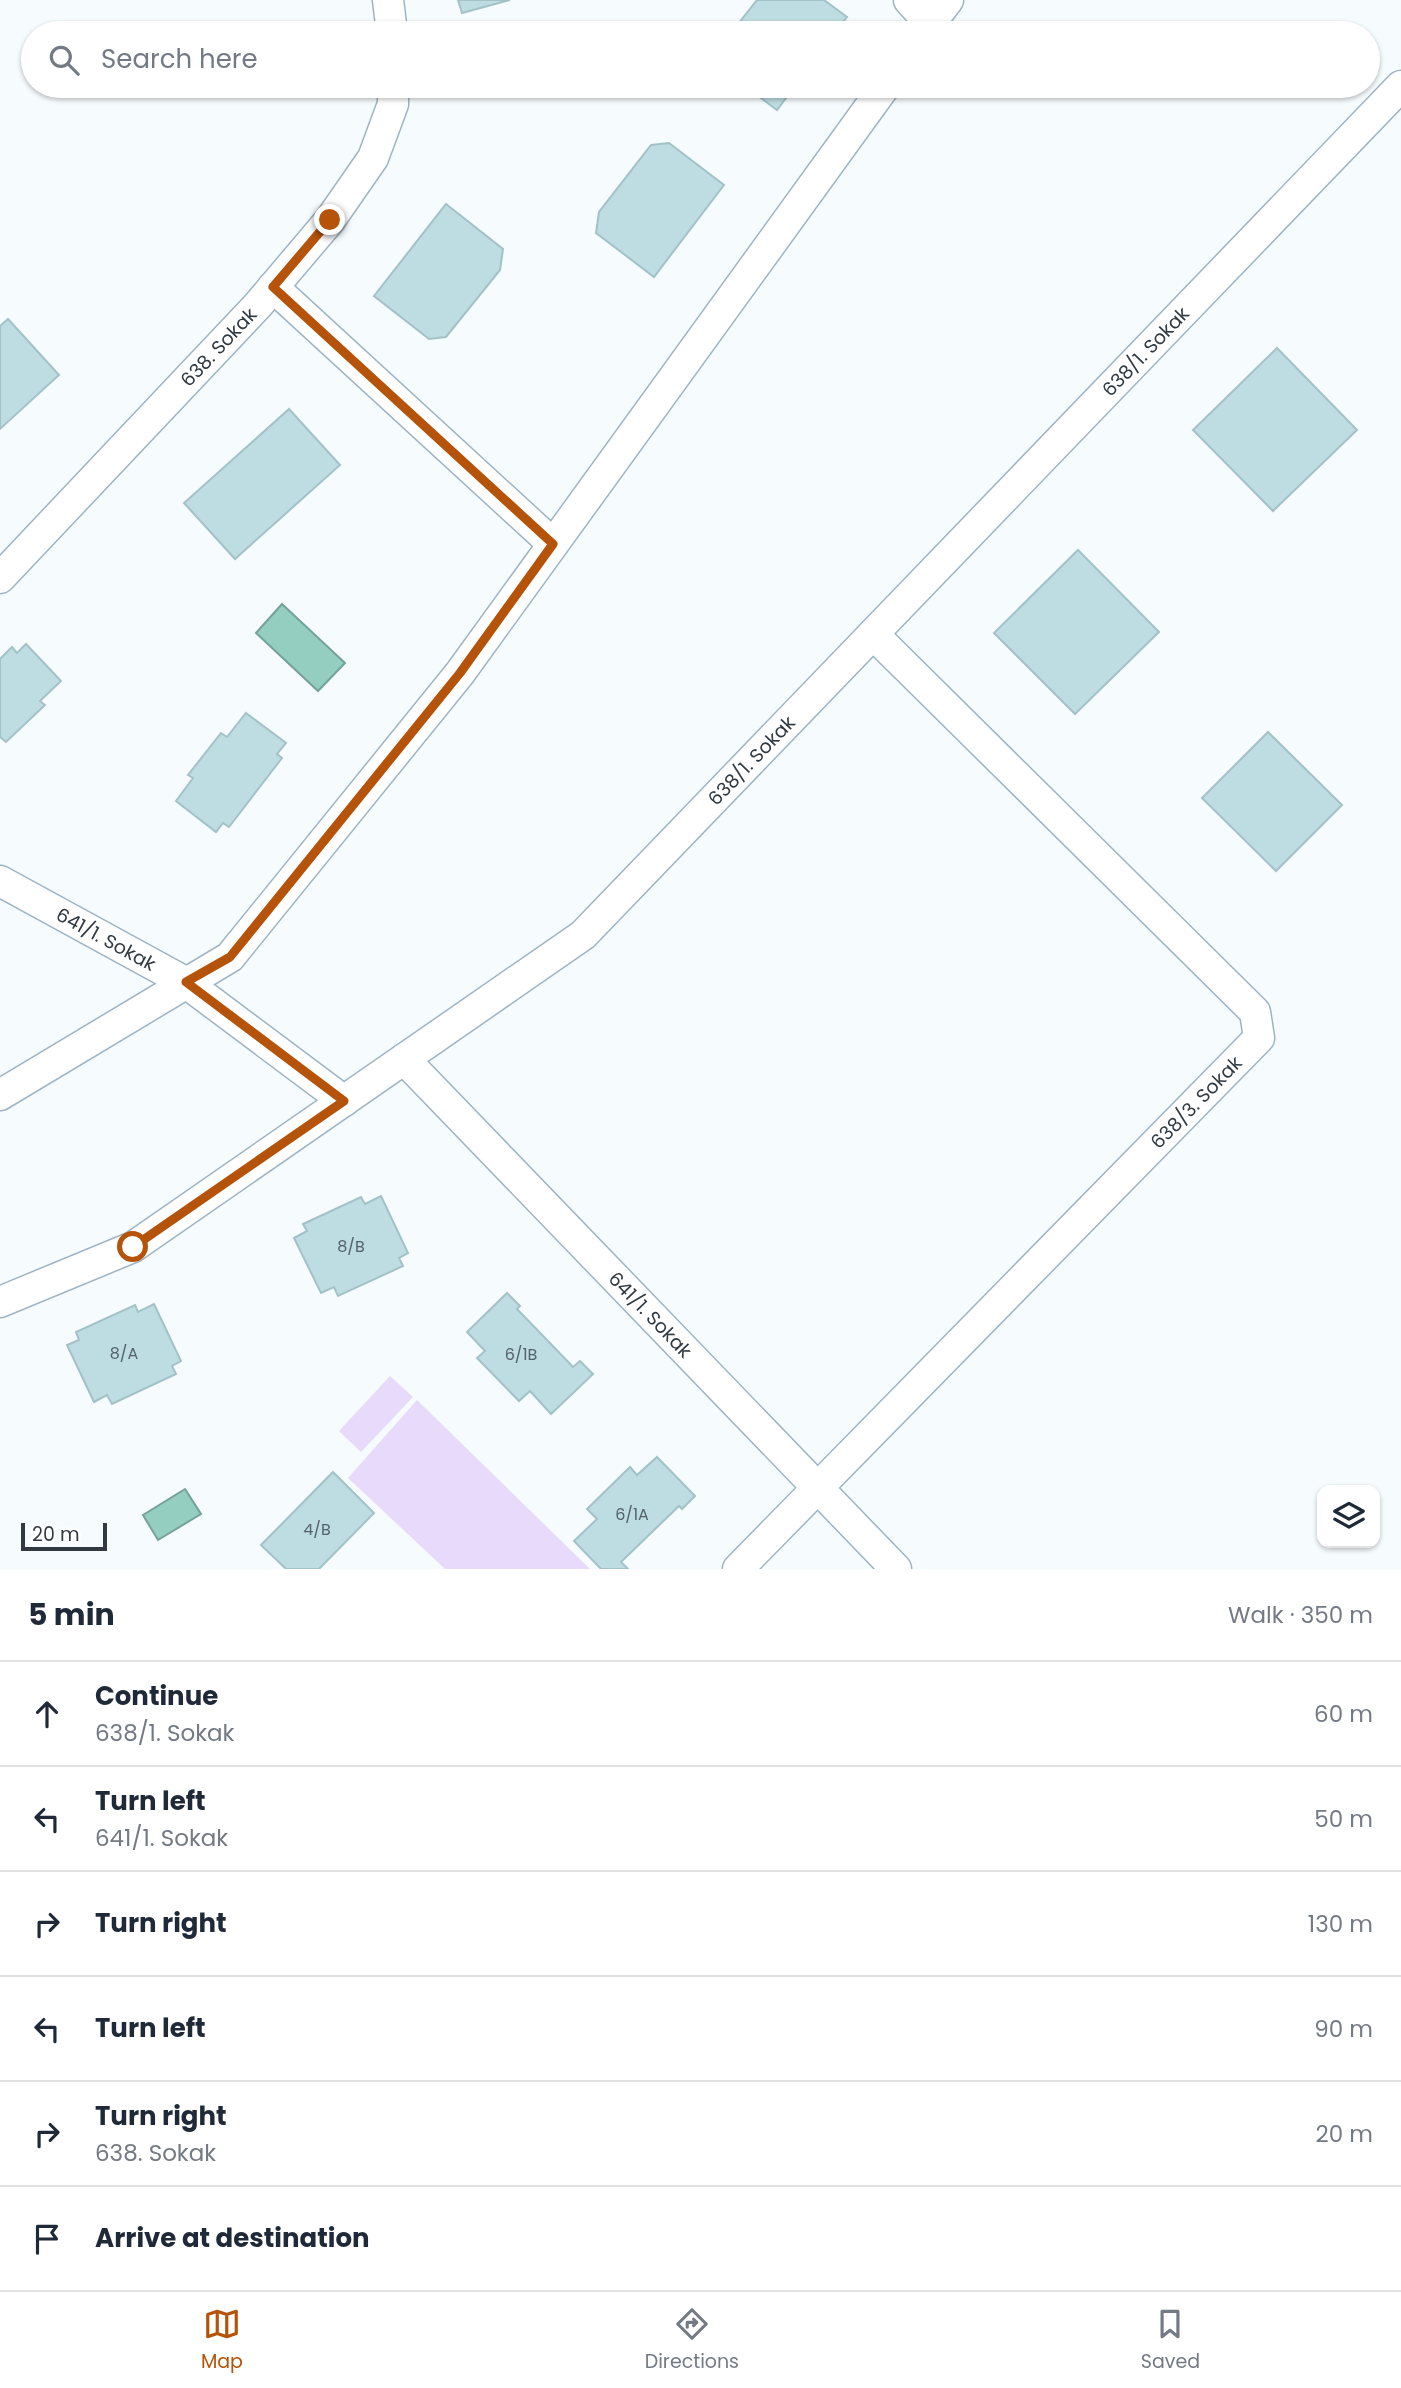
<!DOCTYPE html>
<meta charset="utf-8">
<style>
:root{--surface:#fff;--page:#f2f2f3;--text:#1f2937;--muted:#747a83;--line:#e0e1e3;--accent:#b45309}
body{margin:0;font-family:Poppins,sans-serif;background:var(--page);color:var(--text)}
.controls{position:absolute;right:21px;bottom:21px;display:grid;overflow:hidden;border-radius:14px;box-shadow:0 2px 5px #0004}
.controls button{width:63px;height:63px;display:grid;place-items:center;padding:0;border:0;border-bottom:2px solid var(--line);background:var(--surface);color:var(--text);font:35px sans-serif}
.scale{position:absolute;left:21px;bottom:18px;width:86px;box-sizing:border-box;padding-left:7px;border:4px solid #303940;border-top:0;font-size:19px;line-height:24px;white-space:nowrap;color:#303940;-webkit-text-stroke:5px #fff;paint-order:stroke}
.stop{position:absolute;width:21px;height:21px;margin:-16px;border:5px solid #b45309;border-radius:50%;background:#fff}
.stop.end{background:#b45309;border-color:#fff;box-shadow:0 2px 7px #0008}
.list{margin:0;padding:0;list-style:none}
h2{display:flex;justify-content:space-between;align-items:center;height:91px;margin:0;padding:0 28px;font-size:30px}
h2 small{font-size:23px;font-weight:400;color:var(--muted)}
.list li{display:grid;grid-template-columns:46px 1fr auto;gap:21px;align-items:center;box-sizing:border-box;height:105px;padding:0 28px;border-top:2px solid var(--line)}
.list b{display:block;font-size:26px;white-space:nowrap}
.list p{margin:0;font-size:23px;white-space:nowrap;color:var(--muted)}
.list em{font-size:23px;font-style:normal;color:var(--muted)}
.icon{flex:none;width:38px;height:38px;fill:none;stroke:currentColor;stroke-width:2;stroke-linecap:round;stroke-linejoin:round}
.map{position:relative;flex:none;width:1401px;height:1569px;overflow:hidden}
.search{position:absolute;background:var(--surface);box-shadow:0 2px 5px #0004;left:21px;right:21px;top:21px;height:77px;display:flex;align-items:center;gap:18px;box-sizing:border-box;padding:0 24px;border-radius:38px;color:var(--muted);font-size:26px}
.sheet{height:721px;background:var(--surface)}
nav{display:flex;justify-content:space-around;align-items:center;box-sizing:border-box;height:98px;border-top:2px solid var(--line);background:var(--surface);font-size:19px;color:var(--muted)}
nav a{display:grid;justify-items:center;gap:4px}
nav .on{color:var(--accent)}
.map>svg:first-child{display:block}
</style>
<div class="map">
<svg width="1401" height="1569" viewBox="0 0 1401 1569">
<rect width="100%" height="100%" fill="#f6fbfe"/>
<g fill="#e7dafb">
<path d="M390,1376l23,21 -52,55 -22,-21z"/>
<path d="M417,1400l173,169h-145l-97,-91z"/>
</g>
<g fill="#93cec1" stroke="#75a19a" stroke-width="2">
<path d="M282,604l63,59 -27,28 -62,-58z"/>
<path d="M185,1489l16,25 -43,26 -15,-25z"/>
</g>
<g fill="#bedde3" stroke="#a3c2c7" stroke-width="2">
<path d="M458,0h52l-48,13z"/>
<path d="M757,0h67l23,17 -12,16h-104z"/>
<path d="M745,86h50l-18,24z"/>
<path d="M669,143l55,42 -70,92 -58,-44 3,-21 52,-67z"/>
<path d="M446,204l57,45 -3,21 -54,67 -17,2 -55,-43z"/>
<path d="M8,319l51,56 -59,54v-103z"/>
<path d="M1277,348l80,82 -84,81 -80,-81z"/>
<path d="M289,409l51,56 -105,94 -51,-56z"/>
<path d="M1078,550l81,82 -84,82 -81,-81z"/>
<path d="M26,644l35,37 -21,20 5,4 -39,37 -6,-5v-78l12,-12 5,6z"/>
<path d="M246,713l40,30 -9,11 5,4 -53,69 -6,-4 -7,9 -40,-31 17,-23 -5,-3 33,-42 6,4z"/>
<path d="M1268,732l74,73 -66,66 -74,-73z"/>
<path d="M381,1196l27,57 -9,5 4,8 -65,30 -4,-9 -13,6 -27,-55 13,-7 -4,-7 58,-27 4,7z"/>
<path d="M507,1293l13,13 -3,3 56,58 7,-6 13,13 -42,40 -21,-23 -11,10 -42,-43 8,-7 -18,-19z"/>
<path d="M154,1304l27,57 -9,5 4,8 -64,30 -5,-9 -13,7 -27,-57 12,-5 -3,-8 59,-27 3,7z"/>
<path d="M657,1457l38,39 -13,13 -3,-3 -58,56 7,7h-27l-27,-28 23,-22 -10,-10 43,-42 7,8z"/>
<path d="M333,1472l41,41 -55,56h-33l-25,-24z"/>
</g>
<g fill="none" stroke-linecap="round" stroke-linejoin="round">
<defs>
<g id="minor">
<path d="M388,0l4,33"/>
<path d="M909,0l22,24"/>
<path d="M923,33l25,-33"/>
<path d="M273,287l280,257"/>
<path id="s1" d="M0,578l258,-273 72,-85 43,-62 20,-54v-18"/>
<path id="s2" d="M0,881l185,101 159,119"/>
<path id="s3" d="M404,1059l492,510"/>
<path d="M0,1095l230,-138 230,-284 425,-587"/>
<path id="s4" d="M0,1302l133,-55 450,-312 818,-849"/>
<path id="s5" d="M738,1569l521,-531 -4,-26 -382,-378"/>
</g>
</defs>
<use href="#minor" stroke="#9eb4c4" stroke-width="33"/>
<use href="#minor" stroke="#fff" stroke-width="30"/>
</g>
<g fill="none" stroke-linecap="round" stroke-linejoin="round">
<path stroke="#b45309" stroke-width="9" d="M133,1247l211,-146 -158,-119 44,-25 230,-284 93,-129 -280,-257 57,-67"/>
</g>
<g text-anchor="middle" stroke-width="5" stroke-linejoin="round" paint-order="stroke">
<g font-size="16" fill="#546269">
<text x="351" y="1252">8/B</text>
<text x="124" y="1359">8/A</text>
<text x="521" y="1360">6/1B</text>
<text x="632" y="1520">6/1A</text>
<text x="317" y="1535">4/B</text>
</g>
<g font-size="19" fill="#303940" stroke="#fff">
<text dy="7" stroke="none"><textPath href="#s1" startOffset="318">638. Sokak</textPath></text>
<text dy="7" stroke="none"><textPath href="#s4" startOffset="1502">638/1. Sokak</textPath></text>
<text dy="7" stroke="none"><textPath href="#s4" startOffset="934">638/1. Sokak</textPath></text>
<text dy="7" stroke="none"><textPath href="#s2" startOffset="121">641/1. Sokak</textPath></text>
<text dy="7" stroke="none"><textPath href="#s5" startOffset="654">638/3. Sokak</textPath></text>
<text dy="7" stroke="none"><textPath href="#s3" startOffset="355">641/1. Sokak</textPath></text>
</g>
</g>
</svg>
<div class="controls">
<button><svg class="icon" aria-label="layers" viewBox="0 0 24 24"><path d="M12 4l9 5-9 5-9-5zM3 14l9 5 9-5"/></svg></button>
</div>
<div class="scale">20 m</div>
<div class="stop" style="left:133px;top:1247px"></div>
<div class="stop end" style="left:330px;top:220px"></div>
<div class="search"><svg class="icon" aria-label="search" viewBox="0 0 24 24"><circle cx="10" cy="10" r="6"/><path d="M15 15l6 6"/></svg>Search here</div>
</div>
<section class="sheet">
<h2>5 min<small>Walk · 350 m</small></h2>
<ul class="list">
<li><svg class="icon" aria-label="ahead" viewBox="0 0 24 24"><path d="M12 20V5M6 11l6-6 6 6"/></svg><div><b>Continue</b><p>638/1. Sokak</p></div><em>60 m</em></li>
<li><svg class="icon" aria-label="left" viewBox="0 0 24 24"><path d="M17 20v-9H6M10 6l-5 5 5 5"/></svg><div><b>Turn left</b><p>641/1. Sokak</p></div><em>50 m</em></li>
<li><svg class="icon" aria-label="right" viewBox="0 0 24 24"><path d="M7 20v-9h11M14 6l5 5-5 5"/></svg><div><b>Turn right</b></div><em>130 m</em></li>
<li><svg class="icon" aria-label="left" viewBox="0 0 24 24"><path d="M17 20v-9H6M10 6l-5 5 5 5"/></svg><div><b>Turn left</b></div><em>90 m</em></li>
<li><svg class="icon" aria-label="right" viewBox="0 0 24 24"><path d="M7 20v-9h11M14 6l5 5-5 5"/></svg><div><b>Turn right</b><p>638. Sokak</p></div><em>20 m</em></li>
<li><svg class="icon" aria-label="arrive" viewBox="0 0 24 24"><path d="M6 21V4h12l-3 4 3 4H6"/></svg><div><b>Arrive at destination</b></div></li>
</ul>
</section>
<nav>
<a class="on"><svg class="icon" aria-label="map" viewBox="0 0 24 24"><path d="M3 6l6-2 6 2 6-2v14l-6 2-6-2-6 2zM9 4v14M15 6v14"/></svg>Map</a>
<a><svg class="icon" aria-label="directions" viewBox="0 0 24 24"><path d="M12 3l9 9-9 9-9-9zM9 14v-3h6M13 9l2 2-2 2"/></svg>Directions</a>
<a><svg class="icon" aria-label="saved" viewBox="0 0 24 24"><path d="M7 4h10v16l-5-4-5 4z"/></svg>Saved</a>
</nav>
